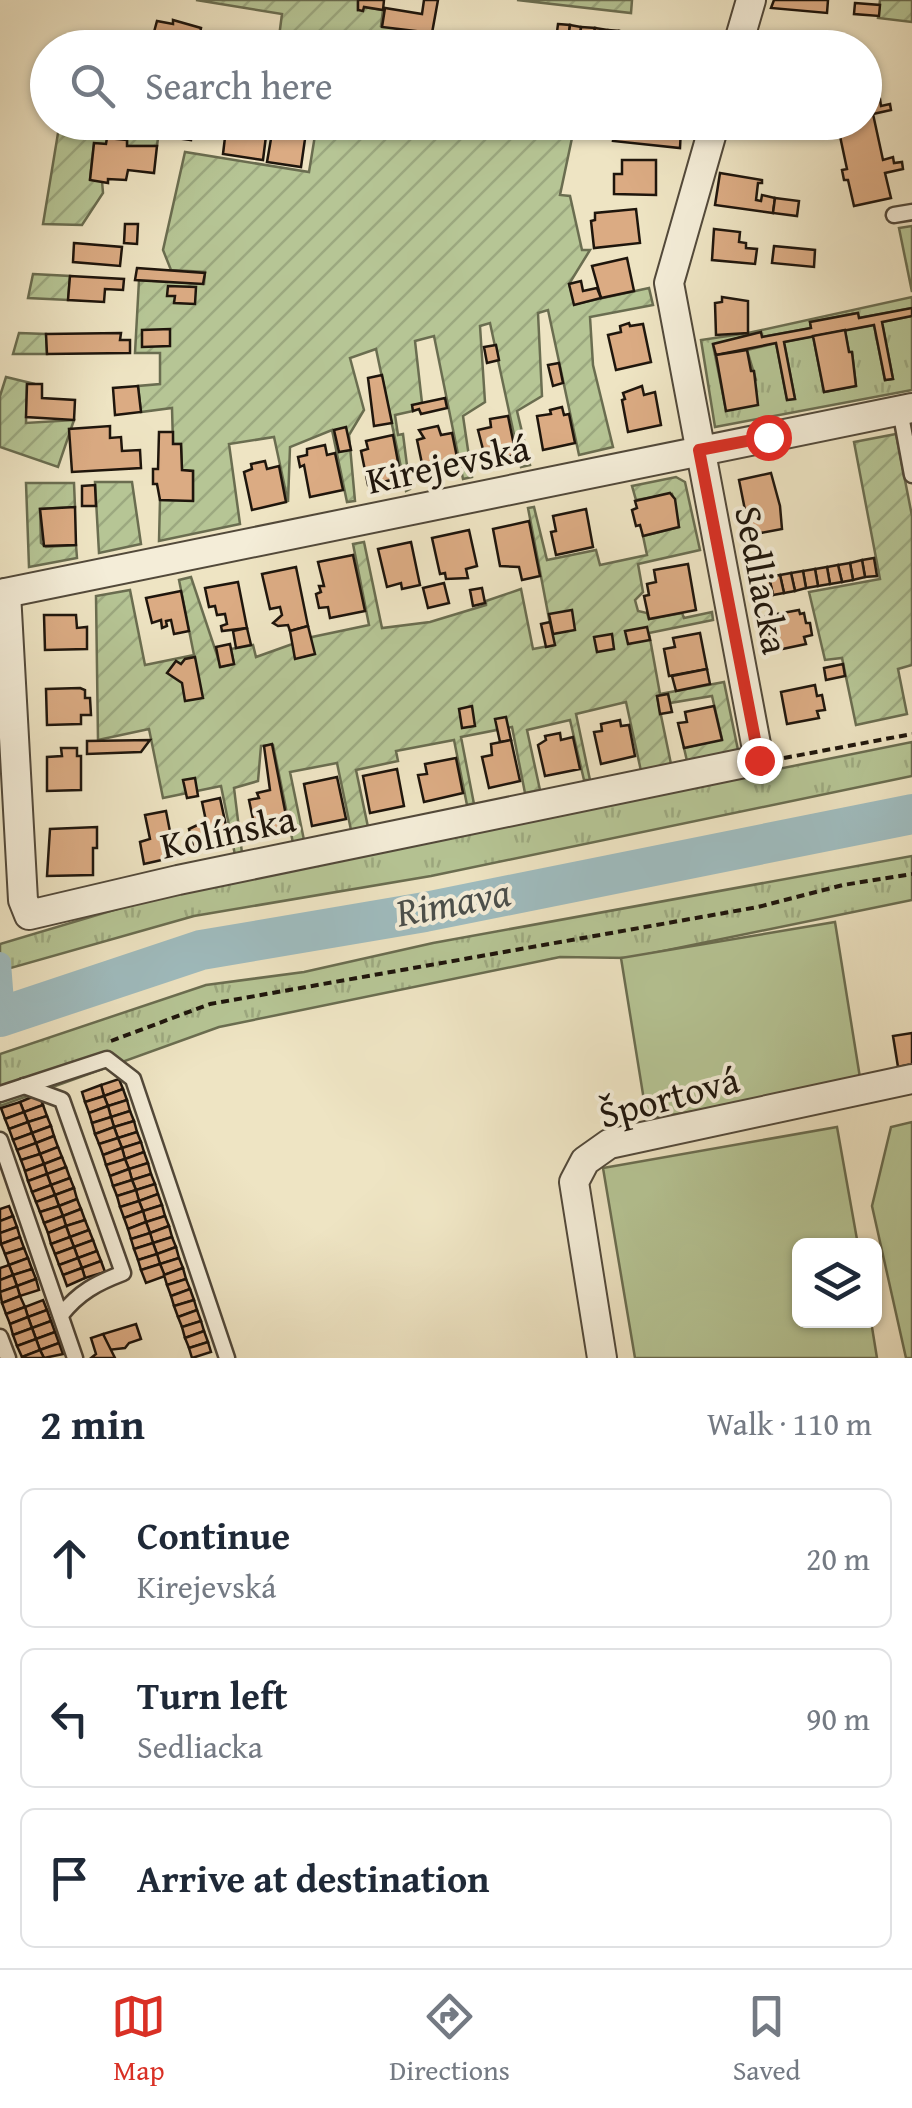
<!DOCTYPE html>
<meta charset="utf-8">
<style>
:root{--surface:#fff;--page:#f2f2f3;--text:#1f2937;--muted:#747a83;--line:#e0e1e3;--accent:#d93025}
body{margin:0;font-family:"Gentium Book Plus",serif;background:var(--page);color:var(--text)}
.controls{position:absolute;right:30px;bottom:30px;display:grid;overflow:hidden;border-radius:15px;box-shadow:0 2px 8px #0004}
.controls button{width:90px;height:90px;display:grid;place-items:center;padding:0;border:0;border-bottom:2px solid var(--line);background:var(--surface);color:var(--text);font:50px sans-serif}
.stop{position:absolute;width:30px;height:30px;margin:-22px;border:8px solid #d93025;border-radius:50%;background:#fff}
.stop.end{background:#d93025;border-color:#fff;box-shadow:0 2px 10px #0008}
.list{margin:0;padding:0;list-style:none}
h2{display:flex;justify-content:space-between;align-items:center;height:130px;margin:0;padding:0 40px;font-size:42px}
h2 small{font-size:32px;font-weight:400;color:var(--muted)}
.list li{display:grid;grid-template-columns:65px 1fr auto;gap:30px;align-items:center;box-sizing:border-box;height:140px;margin:0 20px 20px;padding:0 20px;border:2px solid var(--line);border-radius:15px}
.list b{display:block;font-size:38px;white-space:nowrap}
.list p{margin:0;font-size:32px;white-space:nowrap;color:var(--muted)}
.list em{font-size:32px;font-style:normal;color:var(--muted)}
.icon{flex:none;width:55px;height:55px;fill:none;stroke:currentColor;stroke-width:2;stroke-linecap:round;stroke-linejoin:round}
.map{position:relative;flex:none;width:912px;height:1358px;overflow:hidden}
.search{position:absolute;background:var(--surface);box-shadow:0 2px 8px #0004;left:30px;right:30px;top:30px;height:110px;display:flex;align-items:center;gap:25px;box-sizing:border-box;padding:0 35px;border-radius:55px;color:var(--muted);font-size:38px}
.sheet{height:610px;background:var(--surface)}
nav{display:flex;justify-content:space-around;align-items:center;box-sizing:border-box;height:140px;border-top:2px solid var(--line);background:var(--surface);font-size:28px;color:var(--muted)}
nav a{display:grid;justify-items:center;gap:5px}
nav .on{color:var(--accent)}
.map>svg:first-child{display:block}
</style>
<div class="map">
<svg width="912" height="1358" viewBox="0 0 912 1358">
<defs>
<pattern id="grass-tufts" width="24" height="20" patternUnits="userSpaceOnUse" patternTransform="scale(2.5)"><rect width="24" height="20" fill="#b6c595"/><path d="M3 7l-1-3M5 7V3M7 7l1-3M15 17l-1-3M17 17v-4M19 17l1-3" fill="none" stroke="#9ca87f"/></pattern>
<pattern id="garden-furrows" width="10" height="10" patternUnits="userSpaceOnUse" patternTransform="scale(2.5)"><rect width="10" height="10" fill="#b6c595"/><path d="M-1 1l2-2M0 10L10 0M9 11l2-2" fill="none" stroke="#9ca87f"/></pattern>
</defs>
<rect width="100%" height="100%" fill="#eee4c3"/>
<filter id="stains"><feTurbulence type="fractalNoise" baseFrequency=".002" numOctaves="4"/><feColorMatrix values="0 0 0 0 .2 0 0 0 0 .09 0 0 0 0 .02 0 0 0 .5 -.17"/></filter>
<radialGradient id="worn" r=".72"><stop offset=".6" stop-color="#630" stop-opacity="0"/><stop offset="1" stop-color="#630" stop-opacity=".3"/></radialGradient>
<g fill="url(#grass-tufts)" stroke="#6a6d50" stroke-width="2.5">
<path d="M912,226v66l-13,-64z"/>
<path d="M912,297v11l-53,10 -2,-5 -47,9 1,6 -49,9 -2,-5 -47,13 13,65 30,-30 -9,-30 29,-7 11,56h8l-11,-57 29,-6 11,56 32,-6 -4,-34h-3l-4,-22 29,-5 11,55 8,-1 -11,-57 30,-6v74l-197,37 -14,-87 47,-7z"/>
<path d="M912,742v34l-481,100 -237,40 -194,55v-27l184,-55z"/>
<path d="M912,856v44l-283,58 -69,-1 -341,70 -219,79v-52l206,-69 98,-13 129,-29z"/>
</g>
<g fill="url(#garden-furrows)" stroke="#6a6d50" stroke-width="2.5">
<path d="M196,0h162v10l6,-3 19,3 -2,16 173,21h-247l-46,-6 1,-6 17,2 3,-23z"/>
<path d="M517,0h115l-1,13z"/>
<path d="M880,0h32v22l-34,-4z"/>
<path d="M317,123h274l-11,15h-8l-12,57 10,1 12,54h8l-21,34 6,20 74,-16 4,17 -63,12 3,48 20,82 -34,8 -31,-145 -10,3 4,83 -25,15 13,54 -9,2 -31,-144 -10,3 5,76 -22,14 9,61 -9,2 -29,-143 -19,5 7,62 -9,3v5l-18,4 3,20 5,-1 7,55 -4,2 -30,-142 -26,9 14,52 -15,25 6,66 -8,1 -15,-72 -42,17 -2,55 -14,-65 -45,7 11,80 -81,17 1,-41h33v-29l-11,-1 -1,-26h-8l-1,-36 -31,4 -3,-26 22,-2v-31h-25l4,-73 65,4 1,-12 -34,-2 -8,-20 22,-98 124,20z"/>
<path d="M59,127l99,11 -1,8h-30v-6l-19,-2 -2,6 -12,-1 -4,36 12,2 1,12 -21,32 -39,-1z"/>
<path d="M33,274l37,2 -2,24 -40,-2z"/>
<path d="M19,333l27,1 1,20h-34z"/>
<path d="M6,377l29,7h-8l-1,39 48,-3 -16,47 -58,-20v-51z"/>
<path d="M896,434l16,82v149l-14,4 9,45 -51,11 -14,-67 -17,2 -16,-68 71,-13 -26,-137z"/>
<path d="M676,477l9,5 15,68 -62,14 5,28 -8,8 3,11 9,2 2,6 33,-6 2,5 28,-6 1,8 -64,13 11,61 64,-12 14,68 -51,11 -3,-13 38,-9 -10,-43 -42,7 -2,-9 -11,2 14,68 -30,7 -15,-69 -50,12 14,66h-6l-14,-60 -43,10 13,60 -15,3 -13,-66 -51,10 13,67 -7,1 -13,-65 -58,11 2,10 -42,9 12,57 -17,3 -14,-67 -47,9 14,68 -11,3 -20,-98 -12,1 -3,35 -24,7 8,65 -7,2 -14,-69 -58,12 -14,-69 -51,11 -2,-144 34,-6 15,75 49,-10 -15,-75 12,-3 30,90 13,-3 -3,-15 22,-4 3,12 56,-20 57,-12 -16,-81 11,-2 18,86 48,-6 56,-17v-4l35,-12 12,60 21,-4 -26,-137 6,-1 13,53 49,-10 4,15 47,-10 -4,-19 36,-9 -7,-33 -36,6 -4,-14z"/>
<path d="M95,482h37l9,62 -42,9z"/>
<path d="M26,483h48l1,24 -35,2 1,34 5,4 30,-2 1,13 -48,9z"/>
</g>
<g fill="#b6c595" stroke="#6a6d50" stroke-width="2.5">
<path d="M835,922l26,162 -214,35 -26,-161z"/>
<path d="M912,1122v236h-6l-34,-152 19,-79z"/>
<path d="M837,1127l21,118 -58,1v74l71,1 6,37h-242l-32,-190z"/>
</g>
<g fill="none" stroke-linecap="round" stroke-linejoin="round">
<path stroke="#9fbcbf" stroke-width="22" d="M0,963l4,52"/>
<path stroke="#9fbcbf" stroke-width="40" d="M0,1017l201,-67 224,-38 487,-98"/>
</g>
<g fill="#dbab83" stroke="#1e150c" stroke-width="2.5">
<path d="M358,0h26l-1,10 -19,-3 -1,4 -5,-1z"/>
<path d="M424,0h14l-6,33 -50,-6 3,-19 37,6z"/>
<path d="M774,0h54l-1,13 -56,-5z"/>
<path d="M855,3l25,2 -1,11 -25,-2z"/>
<path d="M173,20l28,8 -2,12 11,8h-67l2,-14 9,-2 3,-11 16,3z"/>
<path d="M558,24l12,1 -3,23 -12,-1z"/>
<path d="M570,25l11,2 -2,21h-12z"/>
<path d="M581,27l14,1 -3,20h-13z"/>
<path d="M595,28l13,2 -2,18h-14z"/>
<path d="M608,30l11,1 -2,17h-11z"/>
<path d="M619,31l12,2 -3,15h-11z"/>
<path d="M631,33l10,1 -2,14h-11z"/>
<path d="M641,34l10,1 -1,13h-11z"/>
<path d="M651,35l11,2 -1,11h-11z"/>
<path d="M662,37l11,1 -2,10h-10z"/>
<path d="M673,38l10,1 -1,9h-11z"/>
<path d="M868,57l5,19 -9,1v-19z"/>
<path d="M864,77l8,24 8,-2 1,7 9,-2 1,6 -18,4 10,46 10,-3 1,6 8,-1 1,7 -18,4 6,25 -37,8 -6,-26h-4l-2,-10 5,-1 -10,-47h27z"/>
<path d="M140,122h54l4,6 -6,5 -1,7 -52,-7z"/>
<path d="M250,122h6l10,14 -3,24 -40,-6 3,-25 12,2z"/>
<path d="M634,124l47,4 -1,20 -67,-7 2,-14 18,3z"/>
<path d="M272,133l33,6 -4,28 -34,-5z"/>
<path d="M107,138l20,2v6h30l-3,27 -26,-3 -2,10 -18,-1v4l-18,-3 4,-37 12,1z"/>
<path d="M622,160h34v35l-42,-1v-20h8z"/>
<path d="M720,173l42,7v3h-4l-2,17 5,1 1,-6 13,3 -2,15 -58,-8z"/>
<path d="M775,198l24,3 -2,15 -24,-3z"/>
<path d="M636,209l4,34 -46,5 -3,-27 4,-1v-7z"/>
<path d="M125,224h13l-1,20 -13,-1z"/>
<path d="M714,229l26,3 -1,10 7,1v5l11,1 -2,15 -43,-4z"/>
<path d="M74,243l48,4 -2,19 -47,-4z"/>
<path d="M774,246l41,4 -1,17 -42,-4z"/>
<path d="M627,258l7,33 -33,7 -9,-32z"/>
<path d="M137,268l68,5 -2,11 -68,-4z"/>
<path d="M70,276l54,3 -1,11 -18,-1 -1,13 -36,-2z"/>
<path d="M581,281l2,10 14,-3 4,10 -27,7 -5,-21z"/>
<path d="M168,286l28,1 -1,17 -21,-1 1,-7h-8z"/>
<path d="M722,297l26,4v32l-32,2 -1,-32 7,-1z"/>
<path d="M912,308v8l-30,6 11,57 -8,1 -11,-55 -90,17 11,57 -8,1 -11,-57 -60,12 -3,-11 48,-12 1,5 49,-9 -1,-6 48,-9 1,5z"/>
<path d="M629,323l1,3 13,-2 8,38 -35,8 -8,-35 13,-3 -1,-6z"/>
<path d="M170,329v17l-28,1v-17z"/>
<path d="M845,330l4,22h3l4,34 -32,6 -11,-56z"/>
<path d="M121,333l-1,7h10v13l-83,1 -1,-20z"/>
<path d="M496,345l3,15 -12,3 -3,-16z"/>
<path d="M747,350l4,21h3l4,34 -32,6 -10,-56z"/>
<path d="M559,363l4,20 -10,3 -5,-21z"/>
<path d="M382,375l10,48 -18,3 -6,-48z"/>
<path d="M27,384h15v14l33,2 -1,20 -48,-3z"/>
<path d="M138,386l3,26 -26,3 -2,-27z"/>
<path d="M642,386l2,9 11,-3 6,33 -33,7 -6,-32 3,-1 -2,-6z"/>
<path d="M445,398l2,10 -26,6 -2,-5 -6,2 -1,-6z"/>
<path d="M562,407l2,8 5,-1 6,29 -32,7 -6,-34 14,-2 -1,-4z"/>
<path d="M508,416l8,39 -30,6 -8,-31 13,-3 -1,-8z"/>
<path d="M110,426v12l11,-1 1,14 18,-1 1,18 -69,4 -3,-43z"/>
<path d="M438,426l3,9 11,-2 7,34 -35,6 -7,-33 7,-2 -5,-8z"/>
<path d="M346,427l5,23 -12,2 -5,-22z"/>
<path d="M159,432h14v12h8l1,26 11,1v30l-33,-1 -3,-16h-4v-15h5z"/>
<path d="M393,435l8,43 -33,7 -7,-34 7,-2 -2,-8z"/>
<path d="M325,445l2,10 8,-2 8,37 -33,7 -6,-32 -4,2 -2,-10 9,-2v-6z"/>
<path d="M265,461l2,8 12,-3 7,36 -34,8 -8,-38 8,-3 -1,-5z"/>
<path d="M771,473l9,33 2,23 -32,6 -11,-55z"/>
<path d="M95,485l1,21h-14v-20z"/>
<path d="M670,493l5,6 4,28 -36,9 -3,-11 -4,1 -4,-16 5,-2 -2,-7z"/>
<path d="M75,507l1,38 -32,1 -4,-37z"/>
<path d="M586,509l7,38 -37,8 -5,-23 5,-1 -3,-15z"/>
<path d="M529,521l11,55 -18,4 -3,-13 -19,-1 -7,-37z"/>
<path d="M469,530l8,36 -11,3 2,9 -22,1 -1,-6 -5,1 -8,-36z"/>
<path d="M411,542l9,43 -18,4 -1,-6 -14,4 -9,-38z"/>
<path d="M353,555l12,56 -35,7 -2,-11 -9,1 -3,-14 5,-2 -2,-6h5l-6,-24z"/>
<path d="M874,558l3,18 -12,1 -3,-17z"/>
<path d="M862,560l3,17 -12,3 -3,-17z"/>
<path d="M850,563l3,17 -11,2 -4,-17z"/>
<path d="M688,564l8,46 -47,9 -5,-23 5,-1 -2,-11 9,-2 -2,-12z"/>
<path d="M838,565l4,17 -12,2 -3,-17z"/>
<path d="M296,567l12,59 -18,5 -2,-6 -10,1 -5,-3 9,-8 -2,-8 -10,2 -8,-35z"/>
<path d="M827,567l3,17 -12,2 -3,-17z"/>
<path d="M815,569l3,17 -12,2 -3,-17z"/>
<path d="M803,571l3,17 -11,3 -4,-18z"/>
<path d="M791,573l4,18 -11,2 -4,-18z"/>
<path d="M780,575l4,18 -11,2 -4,-18z"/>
<path d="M769,577l4,18 -12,2 -3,-18z"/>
<path d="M238,582l9,46 -25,3 -1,-5 6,-2 -2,-10 -8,1 -2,-9 -6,1 -4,-19z"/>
<path d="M444,583l5,20 -21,5 -5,-20z"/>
<path d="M482,588l3,15 -12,3 -3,-16z"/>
<path d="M181,591l8,40 -15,3 -3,-14 -5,1 1,5 -5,2 -1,-8 -9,3 -6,-25z"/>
<path d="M572,610l3,20 -22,4 -4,-20z"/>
<path d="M799,610l1,4 4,-1 2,10h4l2,12 -8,2 2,7 -33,7 -7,-35z"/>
<path d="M44,615h32l1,13 10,-1v22l-42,1z"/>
<path d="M550,622l5,23 -9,2 -5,-23z"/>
<path d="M308,626l7,28 -20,5 -5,-28z"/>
<path d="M647,627l3,13 -22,4 -3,-13z"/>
<path d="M247,628l4,17 -15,3 -3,-17z"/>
<path d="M700,633l7,36 -38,7 -5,-27 11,-2 -2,-9z"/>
<path d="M612,634l2,15 -17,3 -3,-15z"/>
<path d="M230,644l4,20 -14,3 -4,-20z"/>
<path d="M195,657l8,41 -18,3 -3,-18 -15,-10 9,-12 5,3 4,-5z"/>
<path d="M843,664l2,12 -19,4 -2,-12z"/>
<path d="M707,669l3,15 -34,7 -4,-15z"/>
<path d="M815,685l2,11 5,-1 3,15 -8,1 2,7 -32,6 -6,-32z"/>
<path d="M80,688l5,2v8h5l1,17h-10v9l-34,1 -1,-36z"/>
<path d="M668,694l4,18 -12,2 -3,-18z"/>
<path d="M472,706l3,20 -13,2 -3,-19z"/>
<path d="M714,706l8,34 -38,8 -6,-25 9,-1 -2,-10z"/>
<path d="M506,717l5,23 -11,2 -5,-23z"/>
<path d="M620,720l1,6 8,-1 6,31 -34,8 -7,-32 8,-1 -1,-7z"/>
<path d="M560,733l1,7 12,-3 7,32 -35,7 -7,-31 8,-5 -1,-4z"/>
<path d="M150,740l-9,12 -54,2v-13z"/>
<path d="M511,740l9,41 -31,7 -7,-31 10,-2 -1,-11z"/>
<path d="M272,744l17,87 -32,7 -8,-38 10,-2 -2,-5 13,-3 -6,-44z"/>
<path d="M61,748h16v8h4v34l-34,1v-34l15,-1z"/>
<path d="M456,758l7,35 -39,9 -6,-27 9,-1 -2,-10z"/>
<path d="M397,769l7,37 -34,7 -7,-37z"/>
<path d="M337,777l9,42 -34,7 -8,-42z"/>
<path d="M195,778l3,18 -11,2 -4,-18z"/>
<path d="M220,798l10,46 -36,7 -5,-22 17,-8 -4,-19z"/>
<path d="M166,811l9,46 -31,7 -4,-22 10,-3 -5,-24z"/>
<path d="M97,827v21h-4v27l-46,1 3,-47z"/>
<path d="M912,1033v40l-2,1 -2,-9 -10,2 -5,-31z"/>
<path d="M119,1079l4,10 -19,7 -3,-11z"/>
<path d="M101,1085l3,11 -19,6 -3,-10z"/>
<path d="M123,1089l4,11 -19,6 -4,-10z"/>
<path d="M39,1094l4,11 -19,7 -4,-10z"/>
<path d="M104,1096l4,10 -19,7 -4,-11z"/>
<path d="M127,1100l3,11 -19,6 -3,-11z"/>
<path d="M20,1102l4,10 -19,7 -4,-11z"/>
<path d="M43,1105l4,11 -19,6 -4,-10z"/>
<path d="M108,1106l3,11 -19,6 -3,-10z"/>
<path d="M130,1111l4,10 -20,6 -3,-10z"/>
<path d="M24,1112l4,10 -19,7 -4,-10z"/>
<path d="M47,1116l4,10 -19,7 -4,-11z"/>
<path d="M111,1117l3,10 -19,7 -3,-11z"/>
<path d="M134,1121l3,11 -19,6 -4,-11z"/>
<path d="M28,1122l4,11 -19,7 -4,-11z"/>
<path d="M51,1126l3,10 -18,7 -4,-10z"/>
<path d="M114,1127l4,11 -19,6 -4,-10z"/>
<path d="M137,1132l4,10 -19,6 -4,-10z"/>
<path d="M32,1133l4,10 -19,7 -4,-10z"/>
<path d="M54,1136l4,11 -18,7 -4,-11z"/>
<path d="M118,1138l4,10 -19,7 -4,-11z"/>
<path d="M141,1142l3,10 -19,7 -3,-11z"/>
<path d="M36,1143l4,11 -19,6 -4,-10z"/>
<path d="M58,1147l4,10 -18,7 -4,-10z"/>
<path d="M122,1148l3,11 -19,6 -3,-10z"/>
<path d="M144,1152l4,11 -19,6 -4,-10z"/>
<path d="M40,1154l4,10 -19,7 -4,-11z"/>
<path d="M62,1157l4,10 -19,7 -3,-10z"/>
<path d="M125,1159l4,10 -19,7 -4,-11z"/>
<path d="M148,1163l3,11 -19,6 -3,-11z"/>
<path d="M44,1164l3,10 -19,7 -3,-10z"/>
<path d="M66,1167l4,11 -19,7 -4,-11z"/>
<path d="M129,1169l3,11 -19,6 -3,-10z"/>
<path d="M47,1174l4,11 -19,7 -4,-11z"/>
<path d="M151,1174l4,10 -19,6 -4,-10z"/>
<path d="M70,1178l4,10 -19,7 -4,-10z"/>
<path d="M132,1180l4,10 -19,6 -4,-10z"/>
<path d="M155,1184l3,10 -19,7 -3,-11z"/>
<path d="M51,1185l4,10 -19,7 -4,-10z"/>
<path d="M74,1188l3,11 -18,7 -4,-11z"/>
<path d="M136,1190l3,11 -19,6 -3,-11z"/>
<path d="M158,1194l4,11 -19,6 -4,-10z"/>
<path d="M55,1195l4,11 -19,6 -4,-10z"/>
<path d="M77,1199l4,10 -18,7 -4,-10z"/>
<path d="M139,1201l4,10 -19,7 -4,-11z"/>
<path d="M162,1205l3,11 -19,6 -3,-11z"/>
<path d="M9,1206l4,10 -13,5v-12z"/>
<path d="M59,1206l4,10 -19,7 -4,-11z"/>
<path d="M81,1209l4,11 -19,6 -3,-10z"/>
<path d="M143,1211l3,11 -18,7 -4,-11z"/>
<path d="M13,1216l4,11 -17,6v-12z"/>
<path d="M63,1216l3,10 -18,7 -4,-10z"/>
<path d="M165,1216l4,10 -19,7 -4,-11z"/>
<path d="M85,1220l4,10 -19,7 -4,-11z"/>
<path d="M146,1222l4,11 -19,6 -3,-10z"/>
<path d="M66,1226l4,11 -19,7 -3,-11z"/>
<path d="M169,1226l3,11 -19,6 -3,-10z"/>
<path d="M17,1227l3,10 -19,7 -1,-11z"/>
<path d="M89,1230l4,10 -19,7 -4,-10z"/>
<path d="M150,1233l3,10 -19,6 -3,-10z"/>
<path d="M20,1237l4,11 -19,6 -4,-10z"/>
<path d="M70,1237l4,10 -19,7 -4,-10z"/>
<path d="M172,1237l4,10 -19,7 -4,-11z"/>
<path d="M93,1240l4,11 -19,7 -4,-11z"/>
<path d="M153,1243l4,11 -19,6 -4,-11z"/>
<path d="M74,1247l4,11 -19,7 -4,-11z"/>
<path d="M176,1247l3,11 -19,6 -3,-10z"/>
<path d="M24,1248l4,10 -19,7 -4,-11z"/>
<path d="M97,1251l4,10 -19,7 -4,-10z"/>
<path d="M157,1254l3,10 -19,6 -3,-10z"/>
<path d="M28,1258l4,11 -19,6 -4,-10z"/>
<path d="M78,1258l4,10 -19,7 -4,-10z"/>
<path d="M179,1258l4,10 -19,7 -4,-11z"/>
<path d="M101,1261l4,11 -20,6 -3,-10z"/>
<path d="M160,1264l5,12 -19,7 -5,-13z"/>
<path d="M9,1265l4,10 -13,5v-12z"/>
<path d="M82,1268l3,10 -18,8 -4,-11z"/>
<path d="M183,1268l3,11 -19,6 -3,-10z"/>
<path d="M32,1269l4,10 -19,7 -4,-11z"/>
<path d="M13,1275l4,11 -17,6v-12z"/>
<path d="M36,1279l3,11 -19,6 -3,-10z"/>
<path d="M186,1279l4,10 -19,7 -4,-11z"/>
<path d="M17,1286l3,10 -18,7 -2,-11z"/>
<path d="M190,1289l4,11 -20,6 -3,-10z"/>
<path d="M20,1296l5,11 -19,7 -4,-11z"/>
<path d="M43,1300l4,10 -19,7 -3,-10z"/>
<path d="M194,1300l3,10 -19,7 -4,-11z"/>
<path d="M25,1307l3,10 -18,7 -4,-10z"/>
<path d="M47,1310l4,11 -19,7 -4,-11z"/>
<path d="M197,1310l4,11 -19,6 -4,-10z"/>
<path d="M28,1317l4,11 -19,7 -3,-11z"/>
<path d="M51,1321l4,11 -19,7 -4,-11z"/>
<path d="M201,1321l3,10 -19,7 -3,-11z"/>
<path d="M136,1324l5,15 -12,4 -4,5 -17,2 -5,-16z"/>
<path d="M32,1328l4,11 -19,7 -4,-11z"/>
<path d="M204,1331l4,11 -19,6 -4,-10z"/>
<path d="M55,1332l4,11 -19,7 -4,-11z"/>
<path d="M103,1334l12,24h-24l5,-4 -5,-16z"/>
<path d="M36,1339l4,11 -18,7 -5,-11z"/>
<path d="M208,1342l3,10 -19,6 -3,-10z"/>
<path d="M59,1343l4,11 -19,4 -4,-8z"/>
<path d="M40,1350l4,8h-22v-1z"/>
</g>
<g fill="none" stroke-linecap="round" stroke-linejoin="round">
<defs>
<g id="service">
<path d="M894,215l18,-3"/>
<path d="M900,410l12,65"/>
<path d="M24,1086l38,14 61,173c-26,10 -44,19 -62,42"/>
<path d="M0,1094l107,-35 26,20 94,279"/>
<path d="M0,1140l75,218"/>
<path d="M0,1337l8,21"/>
</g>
<g id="minor">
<path d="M737,48l14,-48"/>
<path d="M6,593l17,307 6,15 149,-35 581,-120 -90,-477 46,-161"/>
<path d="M0,594l912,-186"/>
<path d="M602,1358l-28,-176 11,-21 24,-17 303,-65"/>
</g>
</defs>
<use href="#service" stroke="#52493a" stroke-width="19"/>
<use href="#minor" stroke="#52493a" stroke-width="32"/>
<g stroke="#1e150c" stroke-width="4" stroke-dasharray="8 5" stroke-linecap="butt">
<path d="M784,758l128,-24"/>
<path d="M111,1041l99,-37 548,-97 85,-22 69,-11"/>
</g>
<use href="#service" stroke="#f4edd8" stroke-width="14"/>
<use href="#minor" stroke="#f4edd8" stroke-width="28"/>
</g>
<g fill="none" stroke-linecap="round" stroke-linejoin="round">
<path stroke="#d93025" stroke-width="12" d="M759,760l-60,-310 69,-13"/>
</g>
<g text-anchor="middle" stroke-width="8" stroke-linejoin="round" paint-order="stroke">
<g font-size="38" fill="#1e150c" stroke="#f4edd8">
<text transform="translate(448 464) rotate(-12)" y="13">Kirejevská</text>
<text transform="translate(762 580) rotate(79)" y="13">Sedliacka</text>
<text transform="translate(228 832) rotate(-12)" y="13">Kolínska</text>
<text transform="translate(669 1097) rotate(-15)" y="13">Športová</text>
</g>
<g font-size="40" font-style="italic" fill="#4b4f4b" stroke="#f4edd8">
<text transform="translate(453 902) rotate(-11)" y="14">Rimava</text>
</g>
</g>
<rect width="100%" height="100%" filter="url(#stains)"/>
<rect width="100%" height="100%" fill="url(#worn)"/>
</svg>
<div class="controls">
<button><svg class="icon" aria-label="layers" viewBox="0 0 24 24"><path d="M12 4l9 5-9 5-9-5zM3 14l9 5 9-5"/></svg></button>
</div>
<div class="stop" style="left:768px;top:437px"></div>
<div class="stop end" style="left:759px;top:760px"></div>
<div class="search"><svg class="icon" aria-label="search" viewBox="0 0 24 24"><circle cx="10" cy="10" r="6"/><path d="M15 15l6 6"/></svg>Search here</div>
</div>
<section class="sheet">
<h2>2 min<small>Walk · 110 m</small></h2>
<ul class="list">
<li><svg class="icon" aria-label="ahead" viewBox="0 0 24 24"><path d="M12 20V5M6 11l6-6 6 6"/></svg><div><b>Continue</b><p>Kirejevská</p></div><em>20 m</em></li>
<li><svg class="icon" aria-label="left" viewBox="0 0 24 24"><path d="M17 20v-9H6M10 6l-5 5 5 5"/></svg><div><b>Turn left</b><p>Sedliacka</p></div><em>90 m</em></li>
<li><svg class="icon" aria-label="arrive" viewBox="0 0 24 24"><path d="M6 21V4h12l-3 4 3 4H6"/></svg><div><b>Arrive at destination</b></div></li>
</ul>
</section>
<nav>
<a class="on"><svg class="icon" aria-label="map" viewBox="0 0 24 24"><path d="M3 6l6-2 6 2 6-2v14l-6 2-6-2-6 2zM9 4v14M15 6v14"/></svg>Map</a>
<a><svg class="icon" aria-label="directions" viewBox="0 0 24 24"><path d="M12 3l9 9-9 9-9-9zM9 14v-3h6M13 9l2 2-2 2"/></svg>Directions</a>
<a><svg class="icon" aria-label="saved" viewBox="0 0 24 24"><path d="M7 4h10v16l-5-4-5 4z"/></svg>Saved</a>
</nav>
